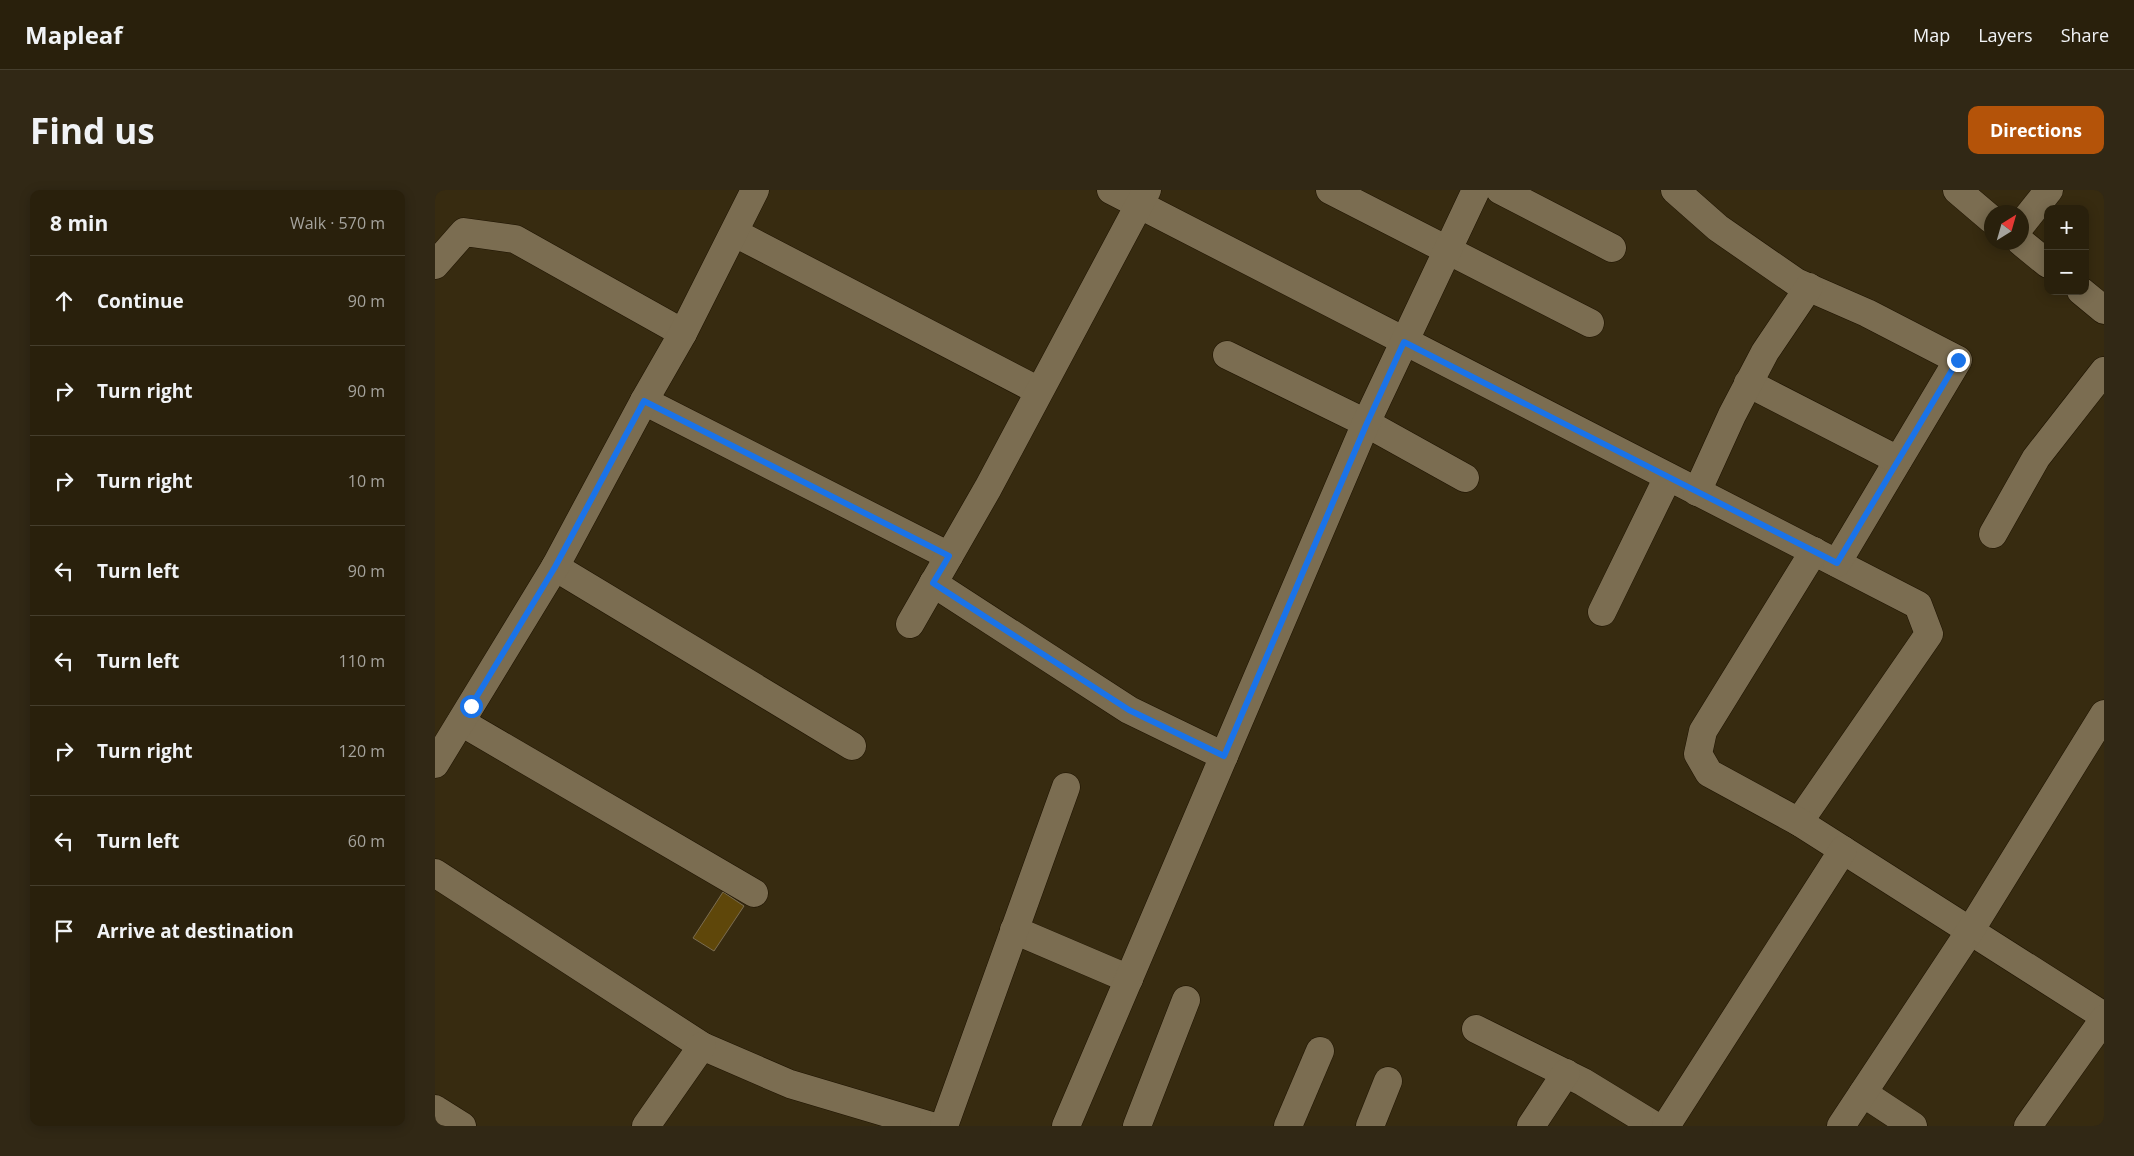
<!DOCTYPE html>
<meta charset="utf-8">
<style>
:root{--surface:#29200c;--page:#312815;--text:#f1f3f6;--muted:#a5a39d;--line:#453e2d;--accent:#b45309}
body{margin:0;font-family:"Open Sans",sans-serif;background:var(--page);color:var(--text)}
.controls{position:absolute;right:15px;top:15px;display:grid;overflow:hidden;border-radius:10px;box-shadow:0 2px 12px #0003}
.controls button{width:45px;height:45px;display:grid;place-items:center;padding:0;border:0;border-bottom:1px solid var(--line);background:var(--surface);color:var(--text);font:25px sans-serif}
.compass{position:absolute;left:1549px;top:15px;width:45px;height:45px;border-radius:50%;background:var(--surface);box-shadow:0 2px 12px #0003;rotate:37deg}
.stop{position:absolute;width:15px;height:15px;margin:-11px;border:4px solid #1a73e8;border-radius:50%;background:#fff}
.stop.end{background:#1a73e8;border-color:#fff;box-shadow:0 1px 5px #0008}
.list{margin:0;padding:0;list-style:none}
h2{display:flex;justify-content:space-between;align-items:center;height:65px;margin:0;padding:0 20px;font-size:21px}
h2 small{font-size:16px;font-weight:400;color:var(--muted)}
.list li{display:grid;grid-template-columns:32px 1fr auto;gap:15px;align-items:center;box-sizing:border-box;height:90px;padding:0 20px;border-top:1px solid var(--line)}
.list b{display:block;font-size:19px;white-space:nowrap}
.list em{font-size:16px;font-style:normal;color:var(--muted)}
.icon{flex:none;width:28px;height:28px;fill:none;stroke:currentColor;stroke-width:2;stroke-linecap:round;stroke-linejoin:round}
.map{position:relative;flex:none;width:1669px;height:936px;overflow:hidden;border-radius:10px}
header{display:flex;align-items:center;gap:30px;box-sizing:border-box;height:70px;padding:0 25px;background:var(--surface);border-bottom:1px solid var(--line)}
header strong{font-size:24px}
nav{display:flex;gap:28px;margin-inline-start:auto;font-size:18px}
.intro{display:flex;align-items:center;justify-content:space-between;box-sizing:border-box;height:120px;padding:0 30px}
h1{margin:0;font-size:35px}
.button{padding:12px 22px;border-radius:10px;background:var(--accent);color:#fff;font-size:18px;font-weight:700}
main{display:flex;gap:30px;padding:0 30px}
aside{flex:1;background:var(--surface);border-radius:10px;box-shadow:0 2px 12px #0003}
.map>svg:first-child{display:block}
</style>
<header>
<strong>Mapleaf</strong>
<nav><a>Map</a><a>Layers</a><a>Share</a></nav>
</header>
<div class="intro"><h1>Find us</h1><a class="button">Directions</a></div>
<main>
<aside>
<h2>8 min<small>Walk · 570 m</small></h2>
<ul class="list">
<li><svg class="icon" aria-label="ahead" viewBox="0 0 24 24"><path d="M12 20V5M6 11l6-6 6 6"/></svg><div><b>Continue</b></div><em>90 m</em></li>
<li><svg class="icon" aria-label="right" viewBox="0 0 24 24"><path d="M7 20v-9h11M14 6l5 5-5 5"/></svg><div><b>Turn right</b></div><em>90 m</em></li>
<li><svg class="icon" aria-label="right" viewBox="0 0 24 24"><path d="M7 20v-9h11M14 6l5 5-5 5"/></svg><div><b>Turn right</b></div><em>10 m</em></li>
<li><svg class="icon" aria-label="left" viewBox="0 0 24 24"><path d="M17 20v-9H6M10 6l-5 5 5 5"/></svg><div><b>Turn left</b></div><em>90 m</em></li>
<li><svg class="icon" aria-label="left" viewBox="0 0 24 24"><path d="M17 20v-9H6M10 6l-5 5 5 5"/></svg><div><b>Turn left</b></div><em>110 m</em></li>
<li><svg class="icon" aria-label="right" viewBox="0 0 24 24"><path d="M7 20v-9h11M14 6l5 5-5 5"/></svg><div><b>Turn right</b></div><em>120 m</em></li>
<li><svg class="icon" aria-label="left" viewBox="0 0 24 24"><path d="M17 20v-9H6M10 6l-5 5 5 5"/></svg><div><b>Turn left</b></div><em>60 m</em></li>
<li><svg class="icon" aria-label="arrive" viewBox="0 0 24 24"><path d="M6 21V4h12l-3 4 3 4H6"/></svg><div><b>Arrive at destination</b></div></li>
</ul>
</aside>
<div class="map">
<svg width="1669" height="936" viewBox="0 0 1669 936">
<rect width="100%" height="100%" fill="#372b10"/>
<path fill="#5f470a" stroke="#7b6d51" d="M288,702l21,14 -30,45 -21,-13z"/>
<g fill="none" stroke-linecap="round" stroke-linejoin="round">
<defs>
<g id="minor">
<path d="M676,0l807,415 11,29 -130,188"/>
<path d="M895,0l260,133"/>
<path d="M1065,0l112,58"/>
<path d="M1240,0l43,38 78,54 71,31 91,47 -121,203"/>
<path d="M1522,0l34,29"/>
<path d="M1586,35l28,-35"/>
<path d="M300,43l304,158"/>
<path d="M1586,52l27,22"/>
<path d="M0,75l29,-33 51,7 168,94"/>
<path d="M1646,101l23,19"/>
<path d="M792,165l139,68 99,55"/>
<path d="M1313,193l150,77"/>
<path d="M209,211l305,155"/>
<path d="M1262,302l35,-77 33,-63 44,-65"/>
<path d="M1558,344l43,-76 68,-87"/>
<path d="M1379,361l-111,180 -5,23 11,19 90,49 305,194"/>
<path d="M120,377l297,179"/>
<path d="M498,393l196,127 95,46"/>
<path d="M1167,422l66,-135"/>
<path d="M475,434l78,-136 159,-298"/>
<path d="M26,532l293,171"/>
<path d="M0,574l120,-197 89,-166 39,-68 72,-143"/>
<path d="M0,683l267,173 88,38 141,42"/>
<path d="M579,740l115,49"/>
<path d="M1041,839l107,53 72,44"/>
<path d="M1428,903l50,33"/>
<path d="M0,919l27,17"/>
<path d="M211,936l56,-80"/>
<path d="M509,936l122,-339"/>
<path d="M631,936l300,-703 110,-233"/>
<path d="M702,936l49,-126"/>
<path d="M853,936l32,-75"/>
<path d="M935,936l18,-45"/>
<path d="M1096,936l35,-53"/>
<path d="M1231,936l177,-276"/>
<path d="M1406,936l129,-195 134,-217"/>
</g>
<path id="tertiary" d="M1593,936l76,-107"/>
</defs>
<use href="#minor" stroke="#1e1300" stroke-width="29"/>
<use href="#tertiary" stroke="#1e1300" stroke-width="29"/>
<use href="#minor" stroke="#7b6d51" stroke-width="28"/>
<use href="#tertiary" stroke="#7b6d51" stroke-width="28"/>
</g>
<g fill="none" stroke-linecap="round" stroke-linejoin="round">
<path stroke="#1a73e8" stroke-width="6" d="M36,516l84,-139 89,-166 305,155 -16,27 196,127 95,46 143,-333 37,-81 433,221 121,-203"/>
</g>
</svg>
<div class="controls">
<button>+</button>
<button>−</button>
</div>
<svg class="compass" viewBox="-18 -18 36 36"><path d="M0-13l5 13h-10z" fill="#e53935"/><path d="M0 13l5-13h-10z" fill="#a5a39d"/></svg>
<div class="stop" style="left:36px;top:516px"></div>
<div class="stop end" style="left:1523px;top:170px"></div>
</div>
</main>
